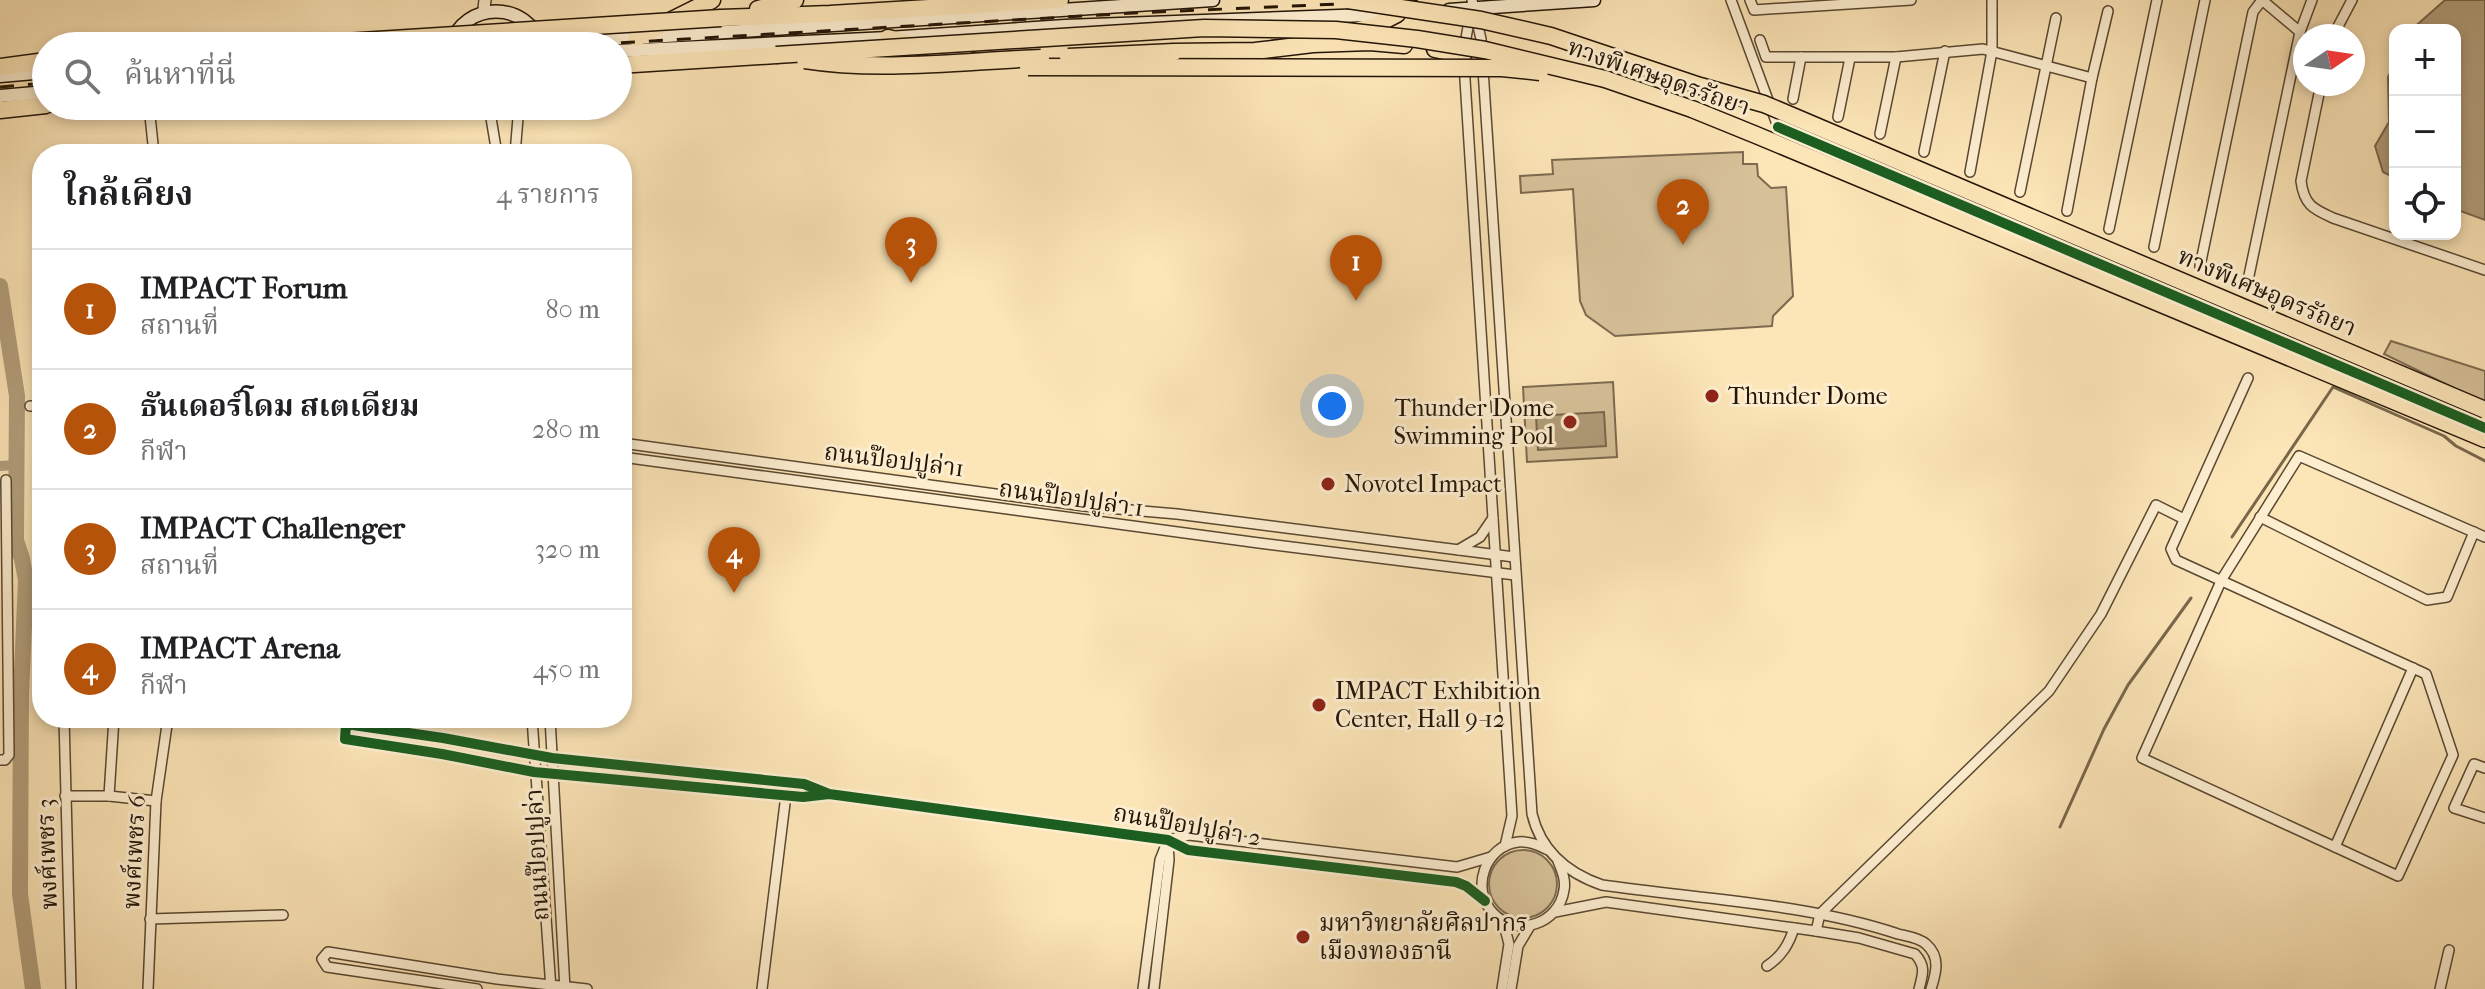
<!DOCTYPE html>
<html lang="th">
<meta charset="utf-8">
<style>
:root{--surface:#fff;--page:#f2f2f2;--text:#202124;--muted:#757577;--line:#e0e0e0;--accent:#b45309}
body{margin:0;font-family:"IM FELL French Canon","Noto Serif Thai",serif;background:var(--page);color:var(--text)}
.controls{position:absolute;right:24px;top:24px;display:grid;overflow:hidden;border-radius:16px;box-shadow:0 4px 12px #0003}
.controls button{width:72px;height:72px;display:grid;place-items:center;padding:0;border:0;border-bottom:2px solid var(--line);background:var(--surface);color:var(--text);font:40px sans-serif}
.compass{position:absolute;left:2293px;top:24px;width:72px;height:72px;border-radius:50%;background:var(--surface);box-shadow:0 4px 12px #0003;rotate:77deg}
.you{position:absolute;left:1332px;top:406px;width:28px;height:28px;margin:-20px;border:6px solid #fff;border-radius:50%;background:#1a73e8;box-shadow:0 0 0 12px #1a73e833}
.badge{display:grid;place-items:center;width:52px;height:52px;border-radius:50%;background:var(--accent);color:#fff;font-size:26px;font-weight:700}
.pin{position:absolute;translate:-50% -66px;filter:drop-shadow(0 2px 4px #0008)}
.pin::after{content:'';position:absolute;top:42px;width:28px;height:24px;background:inherit;clip-path:polygon(0 0,100% 0,50% 100%)}
.list{margin:0;padding:0;list-style:none}
h2{display:flex;justify-content:space-between;align-items:center;height:104px;margin:0;padding:0 32px;font-size:34px}
h2 small{font-size:26px;font-weight:400;color:var(--muted)}
.list li{display:grid;grid-template-columns:52px 1fr auto;gap:24px;align-items:center;box-sizing:border-box;height:120px;padding:0 32px;border-top:2px solid var(--line)}
.list b{display:block;font-size:30px;white-space:nowrap}
.list p{margin:0;font-size:26px;white-space:nowrap;color:var(--muted)}
.list em{font-size:26px;font-style:normal;color:var(--muted)}
.icon{flex:none;width:44px;height:44px;fill:none;stroke:currentColor;stroke-width:2;stroke-linecap:round;stroke-linejoin:round}
.map{position:relative;flex:none;width:2485px;height:989px;overflow:hidden}
.search{position:absolute;background:var(--surface);box-shadow:0 4px 12px #0003;left:32px;top:32px;width:600px;height:88px;display:flex;align-items:center;gap:20px;box-sizing:border-box;padding:0 28px;border-radius:44px;color:var(--muted);font-size:30px}
.panel{position:absolute;background:var(--surface);box-shadow:0 4px 12px #0003;left:32px;top:144px;width:600px;height:584px;border-radius:32px}
.map>svg:first-child{display:block}
</style>
<div class="map">
<svg width="2485" height="989" viewBox="0 0 2485 989">
<rect width="100%" height="100%" fill="#fce5b7"/>
<filter id="stains"><feTurbulence type="fractalNoise" baseFrequency=".0025" numOctaves="4"/><feColorMatrix values="0 0 0 0 .2 0 0 0 0 .09 0 0 0 0 .02 0 0 0 .5 -.17"/></filter>
<radialGradient id="worn" r=".72"><stop offset=".6" stop-color="#630" stop-opacity="0"/><stop offset="1" stop-color="#630" stop-opacity=".3"/></radialGradient>
<g fill="#d7c199" stroke="#7d6a50" stroke-width="2">
<path d="M1743,152v12h14l1,12 13,12 15,-1 7,109 -20,20 -1,10 -157,10 -29,-21 -6,-14 -7,-112 -52,4 -1,-17 33,-2 -1,-14z"/>
<path d="M2391,341l94,30v32l-101,-49z"/>
<path d="M1613,382l4,75 -90,5 -4,-75z"/>
<circle cx="1523" cy="884" r="34"/>
</g>
<g fill="#b29e7b" stroke="#79674c" stroke-width="2">
<path d="M2445,0h40v220l-30,-11v-179h-44z"/>
<path d="M2395,63v115l-12,-6 -8,-26 14,-24 -1,-45z"/>
<path d="M1604,412l2,34 -68,4 -2,-34z"/>
</g>
<g fill="none" stroke-linecap="round" stroke-linejoin="round">
<g stroke="#79674c" stroke-width="3">
<path d="M2232,537l101,-150 111,49 12,10 29,15"/>
<path d="M2060,827l44,-98 24,-44 63,-87"/>
</g>
<path stroke="#b29e7b" stroke-width="10" d="M0,466l17,-1"/>
<path stroke="#b29e7b" stroke-width="16" d="M0,286l17,110 -1,144 6,19 4,21 -5,114 -1,200 13,95"/>
<defs>
<g id="minor">
<path d="M1472,0l9,39 51,775c9,37 35,59 70,71 97,14 203,18 296,49 8,2 22,4 28,10 15,13 10,29 5,45"/>
<path d="M1731,0l47,127 707,301"/>
<path d="M1750,0l4,10 157,-10"/>
<path d="M2262,0l38,32"/>
<path d="M2333,36l19,-36"/>
<path d="M1760,40l6,17h130l87,-8 109,29"/>
<path d="M1464,49l6,-33"/>
<path d="M1464,64l48,752 -7,30"/>
<path d="M2321,84l-20,97c3,24 12,28 32,37l152,52"/>
<path d="M1793,99l8,-42"/>
<path d="M149,106l5,48"/>
<path d="M489,106l8,48"/>
<path d="M1838,117l12,-59"/>
<path d="M1880,134l16,-77"/>
<path d="M1924,152l21,-101"/>
<path d="M515,154l3,-36 4,-12"/>
<path d="M1970,172l22,-121v-51"/>
<path d="M2020,192l36,-174"/>
<path d="M2067,211l25,-133 16,-67"/>
<path d="M2109,229l48,-229"/>
<path d="M2154,247l51,-247"/>
<path d="M2200,266l53,-254 9,-12"/>
<path d="M2247,285l53,-253 12,-32"/>
<path d="M2248,378l-77,171 5,11 250,114 27,81 -55,121 -256,-118 80,-179 77,-123 186,81"/>
<path d="M30,406h12"/>
<path d="M622,443l462,63 93,8 337,43"/>
<path d="M622,457l637,86 256,32"/>
<path d="M2260,517l167,83 20,-3 27,-65"/>
<path d="M1458,550l22,-13 13,-19"/>
<path d="M64,718l7,271"/>
<path d="M532,718l19,271"/>
<path d="M550,718l15,271"/>
<path d="M0,760h5l4,-5 -3,-275"/>
<path d="M2485,768l-11,-4 -20,44 31,10"/>
<path d="M829,794l-25,-10 -252,-26 -109,-20 -97,-14 -1,15 97,15 92,18 269,25 26,-3 339,46 20,10 268,32 10,4 19,15"/>
<path d="M65,796h44l47,5"/>
<path d="M109,796l5,-78"/>
<path d="M1168,840l21,-5 268,32 34,-10"/>
<path d="M2335,847l78,-179"/>
<path d="M1548,850c-10,-5 -19,-9 -30,-8 -33,4 -48,47 -25,71 24,25 66,11 71,-23 2,-10 -2,-19 -6,-29"/>
<path d="M1555,912l51,-10 210,29 43,7 56,16c11,12 8,20 4,35"/>
<path d="M150,919l133,-4"/>
<path d="M1816,931l4,-17 229,-223 52,-77 55,-109 28,14"/>
<path d="M1767,966c15,-10 22,-22 27,-38"/>
<path d="M148,989l8,-188 12,-83"/>
<path d="M477,989l-150,-22 -5,-8 6,-7 169,27 90,10"/>
<path d="M762,989l24,-194"/>
<path d="M1143,989l17,-129 8,-20"/>
<path d="M1154,989l15,-129 -1,-17"/>
<path d="M1502,989l7,-45 -6,-23"/>
<path d="M1511,989l7,-43 12,-20"/>
<path d="M2440,989l9,-39"/>
</g>
<path id="tertiary" d="M484,9l1,-9"/>
<g id="secondary">
<path d="M1449,10l145,-10"/>
<path d="M546,34l36,5 54,-1 577,-38"/>
<path d="M450,46c14,-46 78,-46 92,0"/>
<path d="M618,51l270,-13 177,-12 330,-12"/>
<path d="M0,76l46,-4"/>
<path d="M0,96l46,-4"/>
</g>
<g id="motorway">
<path d="M758,9l37,-9"/>
<path d="M721,18l109,-4 230,-14"/>
<path d="M1354,31l18,-4 25,-13"/>
<path d="M636,38l76,-38"/>
<path d="M888,38l84,23"/>
<path d="M1435,49l28,6"/>
<path d="M1174,52l81,-1 58,-7 57,-2 34,3"/>
<path d="M618,65l158,-10"/>
<path d="M0,67l46,-6"/>
<path d="M1605,79l87,30 64,26 729,304"/>
<path d="M0,110l46,-5"/>
</g>
</defs>
<use href="#minor" stroke="#594832" stroke-width="12"/>
<use href="#tertiary" stroke="#594832" stroke-width="14"/>
<use href="#secondary" stroke="#231406" stroke-width="15"/>
<use href="#motorway" stroke="#231406" stroke-width="19"/>
<use href="#minor" stroke="#fdeed0" stroke-width="9"/>
<use href="#tertiary" stroke="#fdeed0" stroke-width="11"/>
<use href="#secondary" stroke="#fdeed0" stroke-width="12"/>
<use href="#motorway" stroke="#fce5b7" stroke-width="16"/>
<g stroke="#231406" stroke-width="3" stroke-dasharray="14 14" stroke-linecap="butt">
<path d="M565,46l569,-33 295,-13"/>
<path d="M0,87l46,-4"/>
</g>
<defs>
<g id="motorway-bridge">
<path d="M1348,0l133,20 70,16 149,50 64,18 721,306"/>
<path d="M282,46l439,-28"/>
<path d="M776,55l428,-27 132,2 81,9 68,11 120,29"/>
<path d="M1068,57l106,-5"/>
<path d="M805,60c75,12 160,1 236,-2"/>
<path d="M1028,67l474,1 38,4"/>
</g>
</defs>
<use href="#motorway-bridge" stroke="#231406" stroke-width="19" stroke-linecap="butt"/>
<use href="#motorway-bridge" stroke="#fce5b7" stroke-width="16"/>
<defs>
<g id="cycleway">
<path d="M1778,127l707,301"/>
<path d="M829,794l-25,-10 -252,-26 -109,-20 -97,-14 -1,15 97,15 92,18 269,25 26,-3 339,46 20,10 268,32 10,4 19,15"/>
</g>
</defs>
<use href="#cycleway" stroke="#fdeed0" stroke-width="15"/>
<use href="#cycleway" stroke="#1b5e20" stroke-width="10"/>
</g>
<g fill="#8f2418" stroke="#fdeed0" stroke-width="3">
<circle cx="1712" cy="396" r="8"/>
<circle cx="1570" cy="422" r="8"/>
<circle cx="1328" cy="484" r="8"/>
<circle cx="1319" cy="705" r="8"/>
<circle cx="1303" cy="937" r="8"/>
</g>
<g text-anchor="middle" stroke-width="6" stroke-linejoin="round" paint-order="stroke">
<g font-size="24" fill="#231406" stroke="#fdeed0">
<text transform="translate(1659 77) rotate(19)" y="8">ทางพิเศษอุดรรัถยา</text>
<text transform="translate(2267 292) rotate(23)" y="8">ทางพิเศษอุดรรัถยา</text>
<text transform="translate(894 460) rotate(7)" y="8">ถนนป๊อปปูล่า1</text>
<text transform="translate(1071 498) rotate(8)" y="8">ถนนป๊อปปูล่า 1</text>
<text transform="translate(1187 825) rotate(10)" y="8">ถนนป๊อปปูล่า 2</text>
<text transform="translate(134 852) rotate(-87)" y="8">พงศ์เพชร 6</text>
<text transform="translate(47 854) rotate(-92)" y="8">พงศ์เพชร 3</text>
<text transform="translate(537 855) rotate(-93)" y="8">ถนนป๊อปปูล่า</text>
</g>
<g font-size="24" fill="#231406" stroke="#fdeed0" text-anchor="start">
<text x="1728" y="404">Thunder Dome</text>
<text x="1554" y="416" text-anchor="end">Thunder Dome<tspan x="1554" dy="28">Swimming Pool</tspan></text>
<text x="1344" y="492">Novotel Impact</text>
<text x="1335" y="699">IMPACT Exhibition<tspan x="1335" dy="28">Center, Hall 9-12</tspan></text>
<text x="1319" y="931">มหาวิทยาลัยศิลปากร<tspan x="1319" dy="28">เมืองทองธานี</tspan></text>
</g>
</g>
<rect width="100%" height="100%" filter="url(#stains)"/>
<rect width="100%" height="100%" fill="url(#worn)"/>
</svg>
<div class="controls">
<button>+</button>
<button>−</button>
<button><svg class="icon" aria-label="locate" viewBox="0 0 24 24"><circle cx="12" cy="12" r="6"/><path d="M12 2v4M12 18v4M2 12h4M18 12h4"/></svg></button>
</div>
<svg class="compass" viewBox="-18 -18 36 36"><path d="M0-13l5 13h-10z" fill="#e53935"/><path d="M0 13l5-13h-10z" fill="#757577"/></svg>
<div class="you"></div>
<div class="pin badge" style="left:1356px;top:301px">1</div>
<div class="pin badge" style="left:1683px;top:245px">2</div>
<div class="pin badge" style="left:911px;top:283px">3</div>
<div class="pin badge" style="left:734px;top:593px">4</div>
<div class="search"><svg class="icon" aria-label="search" viewBox="0 0 24 24"><circle cx="10" cy="10" r="6"/><path d="M15 15l6 6"/></svg>ค้นหาที่นี่</div>
<section class="panel">
<h2>ใกล้เคียง<small>4 รายการ</small></h2>
<ul class="list">
<li><span class="badge">1</span><div><b>IMPACT Forum</b><p>สถานที่</p></div><em>80 m</em></li>
<li><span class="badge">2</span><div><b>ธันเดอร์โดม สเตเดียม</b><p>กีฬา</p></div><em>280 m</em></li>
<li><span class="badge">3</span><div><b>IMPACT Challenger</b><p>สถานที่</p></div><em>320 m</em></li>
<li><span class="badge">4</span><div><b>IMPACT Arena</b><p>กีฬา</p></div><em>450 m</em></li>
</ul>
</section>
</div>
